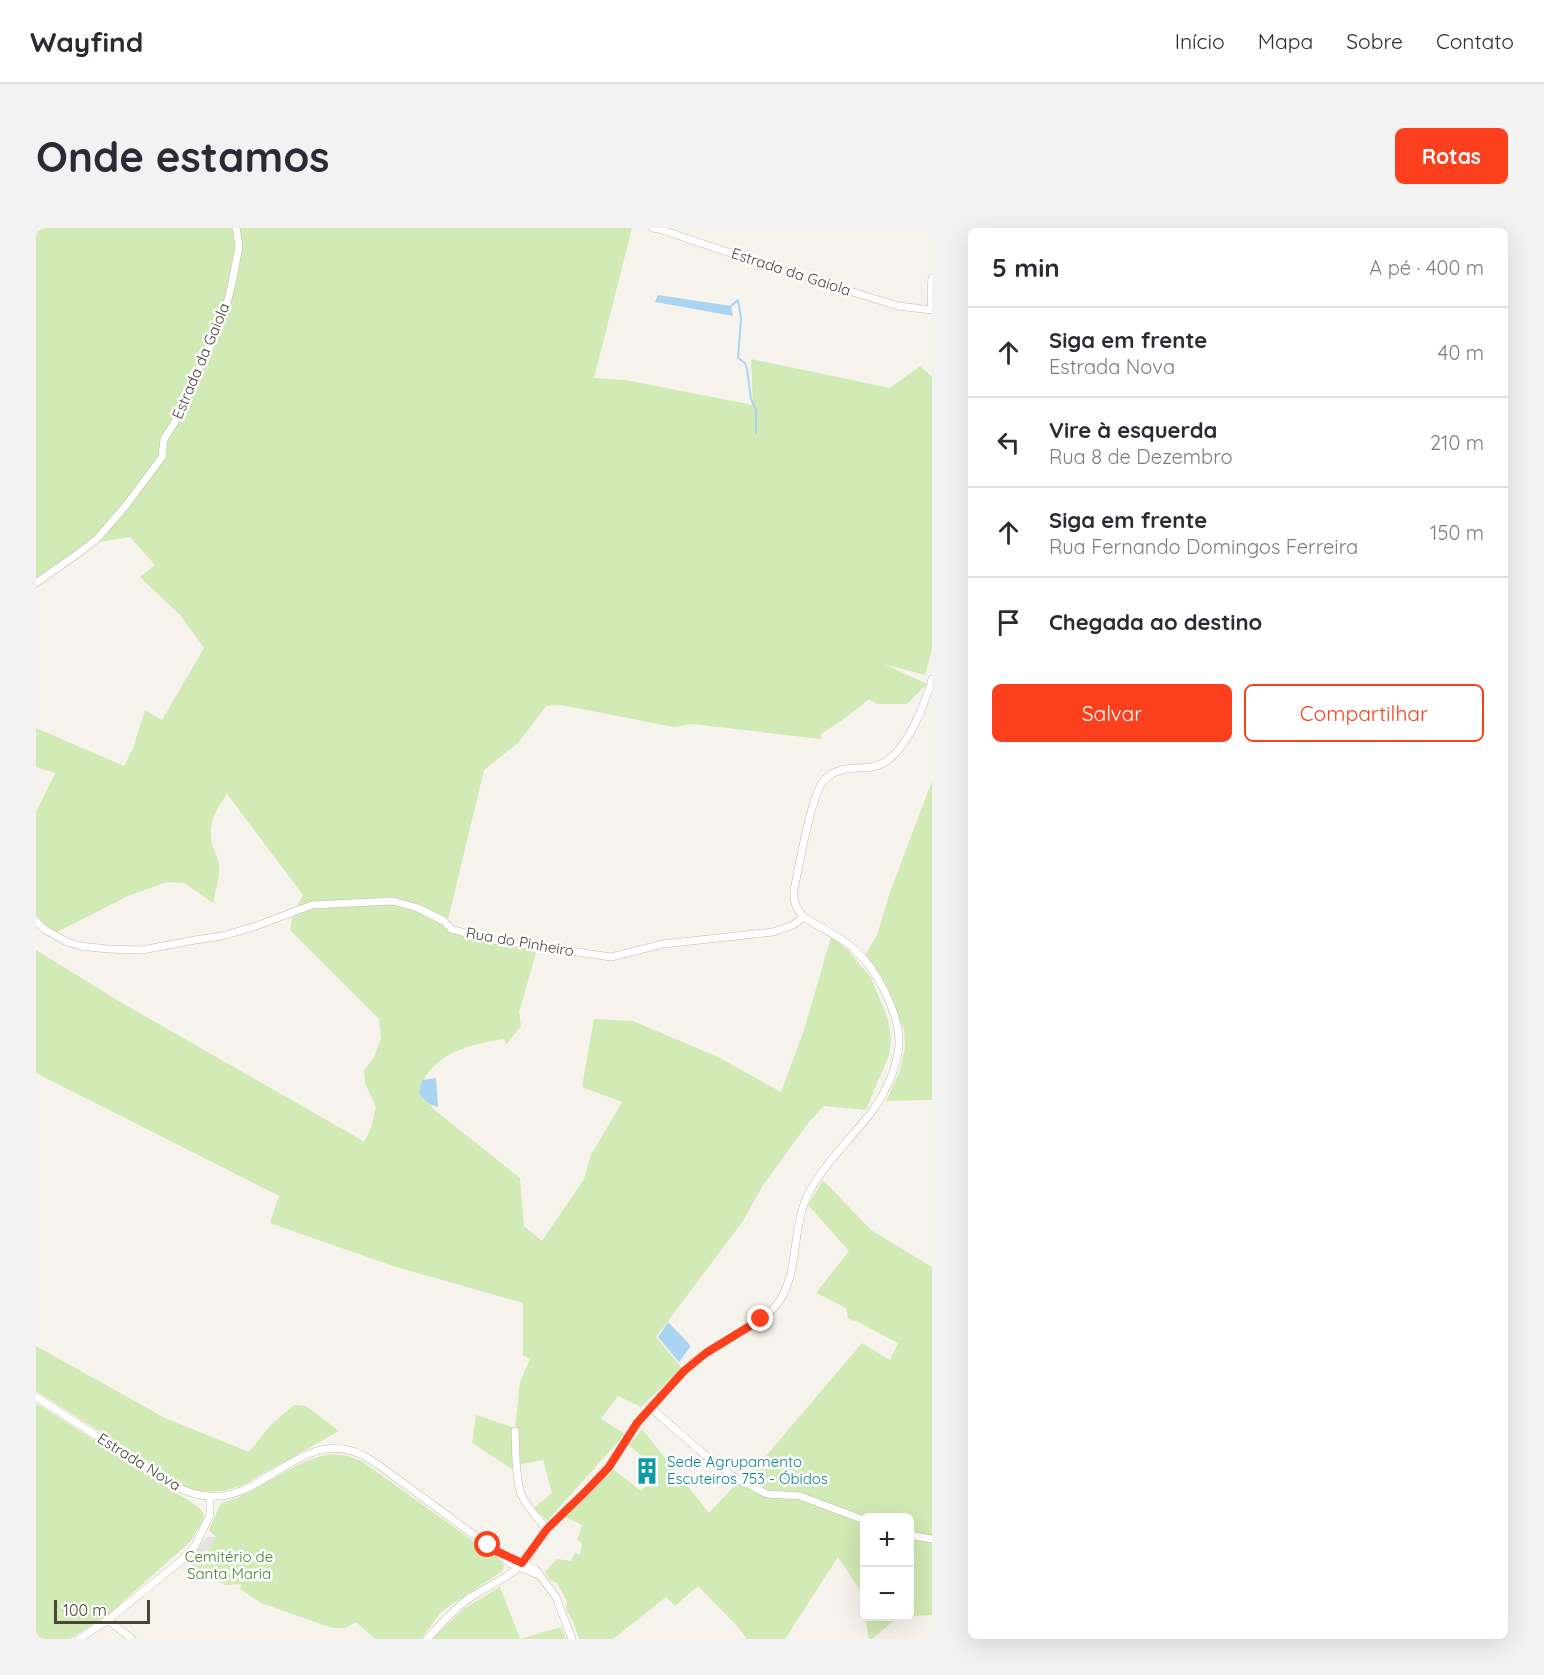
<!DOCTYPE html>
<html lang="pt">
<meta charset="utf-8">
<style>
:root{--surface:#fff;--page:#f2f2f3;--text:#2b2b33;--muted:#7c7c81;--line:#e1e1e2;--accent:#fc3f1d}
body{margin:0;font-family:Quicksand,sans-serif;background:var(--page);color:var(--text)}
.controls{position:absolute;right:18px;bottom:18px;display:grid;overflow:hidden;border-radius:9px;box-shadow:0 6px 24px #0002}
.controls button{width:54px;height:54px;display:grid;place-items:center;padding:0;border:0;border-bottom:2px solid var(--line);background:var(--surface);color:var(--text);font:30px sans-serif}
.scale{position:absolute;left:18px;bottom:15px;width:96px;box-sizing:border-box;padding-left:6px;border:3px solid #4b4439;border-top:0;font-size:16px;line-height:21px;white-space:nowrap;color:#4b4439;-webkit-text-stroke:4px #fff;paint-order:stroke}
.stop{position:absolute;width:18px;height:18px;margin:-14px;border:4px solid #fc3f1d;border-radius:50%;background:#fff}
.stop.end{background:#fc3f1d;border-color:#fff;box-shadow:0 2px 6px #0008}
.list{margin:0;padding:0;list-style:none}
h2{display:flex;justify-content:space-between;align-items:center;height:78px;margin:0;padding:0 24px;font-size:26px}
h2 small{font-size:20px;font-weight:400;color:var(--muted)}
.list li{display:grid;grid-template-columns:39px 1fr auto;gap:18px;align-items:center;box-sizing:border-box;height:90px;padding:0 24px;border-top:2px solid var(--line)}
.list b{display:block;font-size:22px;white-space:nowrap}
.list p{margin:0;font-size:20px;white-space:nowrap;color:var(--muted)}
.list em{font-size:20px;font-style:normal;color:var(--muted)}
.actions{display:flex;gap:12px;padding:18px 24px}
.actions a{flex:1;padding:14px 0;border:2px solid var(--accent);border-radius:9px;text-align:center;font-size:21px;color:var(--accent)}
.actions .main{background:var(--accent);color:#fff}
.icon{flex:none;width:33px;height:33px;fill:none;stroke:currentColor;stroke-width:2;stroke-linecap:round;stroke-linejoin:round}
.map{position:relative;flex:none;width:896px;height:1411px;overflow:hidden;border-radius:9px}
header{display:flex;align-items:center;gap:36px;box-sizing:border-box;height:84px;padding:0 30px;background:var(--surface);border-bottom:2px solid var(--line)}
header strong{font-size:28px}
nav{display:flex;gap:33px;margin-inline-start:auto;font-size:21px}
.intro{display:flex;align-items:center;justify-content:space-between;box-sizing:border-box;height:144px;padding:0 36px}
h1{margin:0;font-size:42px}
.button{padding:15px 27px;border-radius:9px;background:var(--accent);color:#fff;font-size:21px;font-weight:700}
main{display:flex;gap:36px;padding:0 36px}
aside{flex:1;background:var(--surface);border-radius:9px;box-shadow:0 6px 24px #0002}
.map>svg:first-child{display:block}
</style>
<header>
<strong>Wayfind</strong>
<nav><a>Início</a><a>Mapa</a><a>Sobre</a><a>Contato</a></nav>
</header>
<div class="intro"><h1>Onde estamos</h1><a class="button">Rotas</a></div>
<main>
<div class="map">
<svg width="896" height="1411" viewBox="0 0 896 1411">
<rect width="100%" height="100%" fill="#f6f3ec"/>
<g fill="#d2eab5">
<path d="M0,0h596l-38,150 32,2 127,25 -2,-46 139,29 30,-22 12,11v272l-7,26 -41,-11 43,20 -20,20h-30l-8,-5 -25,20 -23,15v5l-129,-15 -18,3 -113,-22 -15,1 -28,37 -34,27 -38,158 92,18 -19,66 2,14 -15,19 -2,-6c-35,5 -77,16 -85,55l17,17 84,67 4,48 18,15 42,-62 7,-24 31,-53 -40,-15 12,-68 39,2 85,36 63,35 23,-62 27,-93 17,13 23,28 17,41 3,21 -2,15 -23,55 -42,-4 -15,16 -46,63 -20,36 -87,116 26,31 -41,39 -23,-11 -17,23 24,15 -78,87 -13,-13 18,-15 -9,-33 -25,5v8l-46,-30 4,-28 39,13 5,-46 10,-23 -7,-4v-52l-130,-37 -123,-43 9,-27 -243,-123v-123l86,53 243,139 -1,-1 6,-10 6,-24 -11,-24 -1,-13 9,-11 8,-20 -2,-20 -89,-89 3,-17 10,-18 -76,-101c-10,13 -20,32 -15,49 2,8 6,14 7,22 1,13 -4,26 -6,38l-29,-20 -17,-1 -39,14 -75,38 -17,-13v-109l19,-39 -19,-6v-39l88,38 9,-18 12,-38 17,10 42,-72 -23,-32 -41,-39 15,-12 -25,-28 -31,5 -63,44z"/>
<path d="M896,553v319l-46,1 14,-30 5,-23 -1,-18 -15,-37 -23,-39 11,-19 13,-43z"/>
<path d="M787,952l48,50 61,37v348l-22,1 -1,-98h-45v97l-4,-25 -22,-33 -53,82h-38l-11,-14 -38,-39 -23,20 -9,-9 -53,42h-34l-6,-18 -7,-12 1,-8 -10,-18 -7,-3 -5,-8 12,-13 14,2 4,-8 5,2 2,-12 -5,-3 5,-15 -17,-8 48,-48 28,22 18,-20 -30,-26 13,-16 67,84 28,-30 3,-3 4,2 118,-139 28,17 8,-17 -40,-21 -10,-3 -2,-11 -30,-15 33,-42 -41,-46z"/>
<path d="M0,1118l129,72 84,34 22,-27 23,-20 12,1 33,25 -96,54 -20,6 -19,1 -16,-4 -152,-97z"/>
<path d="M0,1175l161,103 5,5 2,5 -2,6 -12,20 -81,72 -39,25h-34z"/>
<path d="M296,1226l17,2 14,6 138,99 3,4 -2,6 -61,41 -20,27h-46l-19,-17 -11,6h-13l-71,-25 -21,-14 1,-5 -16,1 -29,-17 2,-6 18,-25 -7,-7 12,-27c40,-10 70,-43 111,-49z"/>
<path d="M464,1359l20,52 41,-12 5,12h-134l33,-31z"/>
<path d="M829,1389v-1l33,1 -26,22h-3z"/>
</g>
<path fill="#e5e3e0" d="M171,1309h9l-15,26h-3l-2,5 -11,-6z"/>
<g fill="#a9d4f2">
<path d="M622,67l73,11 2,10 -78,-14z"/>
<path d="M400,850l2,29 -9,-3 -10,-10 2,-10 2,-4z"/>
<path d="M632,1094l22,23v2l-11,15 -21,-25z"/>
</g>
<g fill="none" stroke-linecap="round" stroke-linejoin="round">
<path stroke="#a9d4f2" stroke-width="2" d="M695,78l7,-6 3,19 -3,39 7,5 2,6 4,30 5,11v23"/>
<defs>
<g id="minor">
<path d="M616,0l7,1 110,37 129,40 34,4"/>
<path d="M896,50l-1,13 1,19"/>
<path d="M0,355l40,-28 21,-16 30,-35 35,-47 2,-18 18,-28 10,-29 16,-31 16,-36 8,-32 7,-37 -3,-18"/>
<path d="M0,693l8,8 23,13 13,4 28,3 34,1 53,-10 27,-4 34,-10 56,-21 81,-4 25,7 26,13 7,8 36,10 124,18 52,-13 110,-12 20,-7 11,-8"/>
<path d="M0,1169l136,87c77,45 112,-48 176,-34 11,2 20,8 29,14l119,87 40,19 20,27 16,42"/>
<path d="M615,1180l62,54 23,16 31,16 33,2 64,24"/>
<path d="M479,1203c1,20 0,44 6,63 3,8 19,28 26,35"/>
<path d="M873,1307l23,4"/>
<path d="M463,1326l12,10 25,10"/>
<path d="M72,1392l24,19"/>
<path d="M43,1411l29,-19 74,-60 13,-14 15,-31v-18"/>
<path d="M391,1411c13,-14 25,-28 41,-40 18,-12 45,-23 59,-40 7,-10 12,-22 21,-32 20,-20 44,-37 61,-61 10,-14 18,-29 29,-43 14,-19 34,-40 51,-57 25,-24 69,-36 89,-63 23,-32 12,-79 33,-114 16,-29 42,-52 62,-79 13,-19 24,-42 26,-65 1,-32 -23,-77 -46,-97 -15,-13 -33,-20 -49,-31 -8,-8 -11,-15 -10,-27 5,-23 17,-95 30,-110 13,-14 31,-11 48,-13 32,-5 52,-61 60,-88"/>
</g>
</defs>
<use href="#minor" stroke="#c2bbae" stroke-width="8"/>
<use href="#minor" stroke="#fff" stroke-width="7"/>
</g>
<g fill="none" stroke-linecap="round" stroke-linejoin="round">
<path stroke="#fc3f1d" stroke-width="8" d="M452,1317l8,6 26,12 25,-34 39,-38 23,-24 28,-44 47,-52 22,-18 55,-34"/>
</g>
<defs>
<symbol id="building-bare" viewBox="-9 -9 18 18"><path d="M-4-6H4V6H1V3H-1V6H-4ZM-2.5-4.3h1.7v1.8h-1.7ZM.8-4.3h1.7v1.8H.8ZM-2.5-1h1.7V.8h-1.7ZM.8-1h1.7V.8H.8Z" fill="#0f9aa8" stroke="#fff" stroke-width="2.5" paint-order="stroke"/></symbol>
</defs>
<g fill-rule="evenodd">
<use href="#building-bare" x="592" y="1224" width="38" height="38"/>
</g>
<g text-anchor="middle" stroke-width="5" stroke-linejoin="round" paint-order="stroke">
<g font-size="15" fill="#4b4439" stroke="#fff">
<text transform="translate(755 44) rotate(18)" y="5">Estrada da Gaiola</text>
<text transform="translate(165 133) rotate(-67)" y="5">Estrada da Gaiola</text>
<text transform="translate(484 714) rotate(10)" y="5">Rua do Pinheiro</text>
<text transform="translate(103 1234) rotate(32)" y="5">Estrada Nova</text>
</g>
<g font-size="15" fill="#0d838f" stroke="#fff" text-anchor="start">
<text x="631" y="1239">Sede Agrupamento<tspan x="631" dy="17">Escuteiros 753 - Óbidos</tspan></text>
</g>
<g font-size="15" fill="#4a7f2a" stroke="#fff">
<text x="193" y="1334">Cemitério de<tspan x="193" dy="17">Santa Maria</tspan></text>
</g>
</g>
</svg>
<div class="controls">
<button>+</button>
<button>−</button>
</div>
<div class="scale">100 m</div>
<div class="stop" style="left:452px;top:1317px"></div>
<div class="stop end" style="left:725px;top:1091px"></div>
</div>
<aside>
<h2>5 min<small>A pé · 400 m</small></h2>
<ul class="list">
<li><svg class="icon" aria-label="ahead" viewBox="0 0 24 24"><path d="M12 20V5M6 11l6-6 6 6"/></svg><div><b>Siga em frente</b><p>Estrada Nova</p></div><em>40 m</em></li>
<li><svg class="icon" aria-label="left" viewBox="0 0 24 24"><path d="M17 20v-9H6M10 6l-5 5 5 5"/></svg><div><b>Vire à esquerda</b><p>Rua 8 de Dezembro</p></div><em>210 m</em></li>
<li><svg class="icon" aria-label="ahead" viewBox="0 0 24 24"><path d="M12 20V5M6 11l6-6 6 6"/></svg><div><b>Siga em frente</b><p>Rua Fernando Domingos Ferreira</p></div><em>150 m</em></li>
<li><svg class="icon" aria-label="arrive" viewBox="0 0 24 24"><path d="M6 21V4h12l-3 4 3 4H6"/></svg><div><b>Chegada ao destino</b></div></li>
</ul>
<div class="actions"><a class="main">Salvar</a><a>Compartilhar</a></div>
</aside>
</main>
